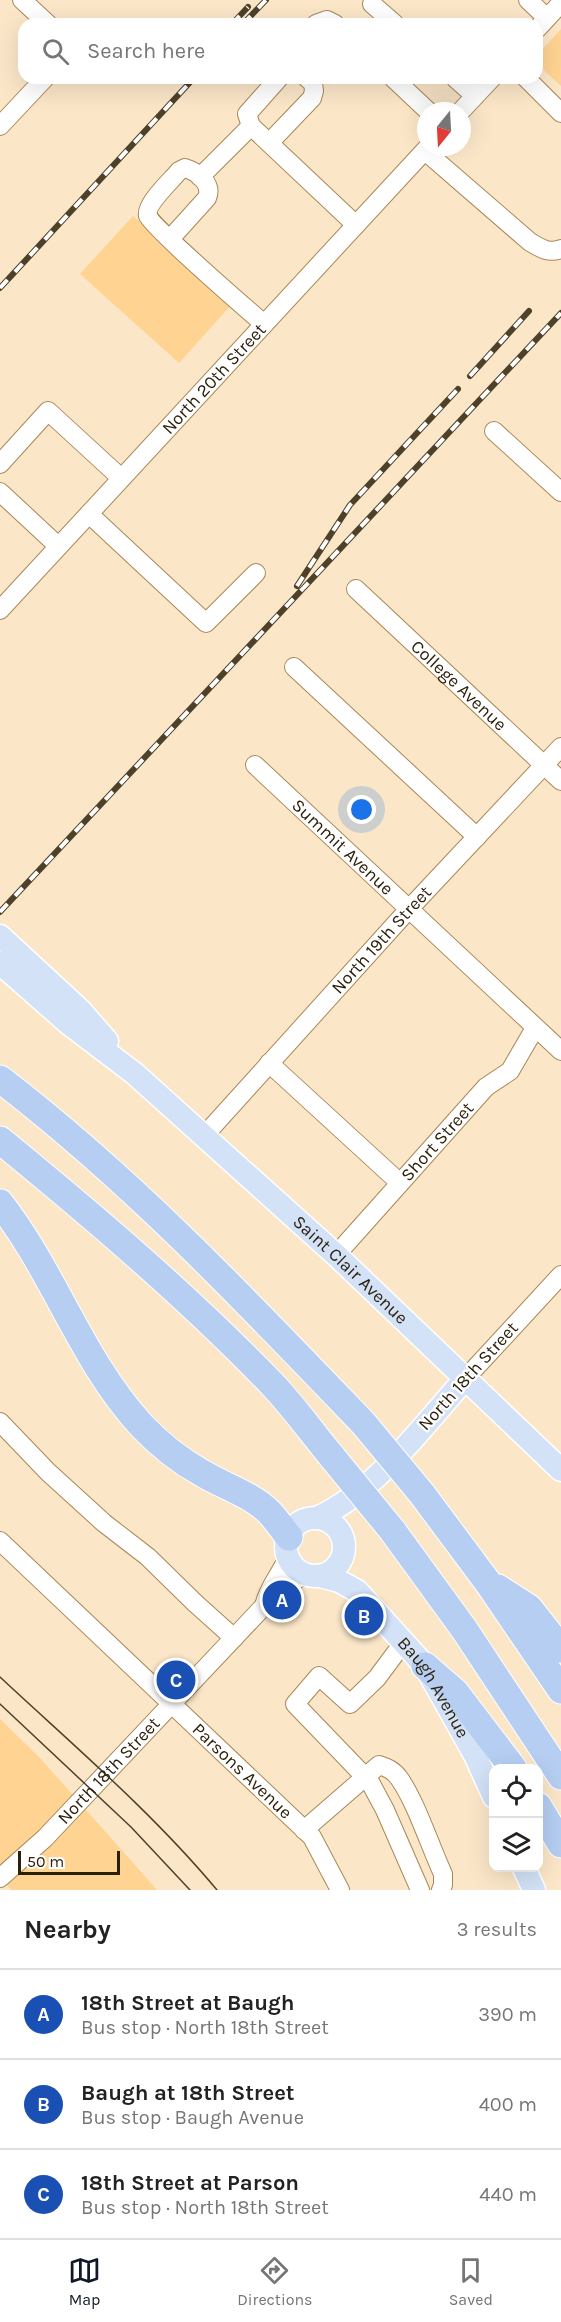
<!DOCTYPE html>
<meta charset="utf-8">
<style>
:root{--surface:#fff;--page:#f2f2f2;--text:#222;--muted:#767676;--line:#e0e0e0;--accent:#111827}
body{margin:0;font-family:Karla,sans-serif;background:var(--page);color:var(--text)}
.controls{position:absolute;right:18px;bottom:18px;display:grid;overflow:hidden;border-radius:12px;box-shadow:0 6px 24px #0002}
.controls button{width:54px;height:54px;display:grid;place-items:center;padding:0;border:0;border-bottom:2px solid var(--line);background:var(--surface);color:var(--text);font:30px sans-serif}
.compass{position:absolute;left:417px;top:102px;width:54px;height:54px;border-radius:50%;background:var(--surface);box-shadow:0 6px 24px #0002;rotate:198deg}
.scale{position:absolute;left:18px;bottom:15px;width:102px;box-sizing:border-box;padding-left:6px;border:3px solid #2b1f0a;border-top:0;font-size:16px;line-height:21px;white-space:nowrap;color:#2b1f0a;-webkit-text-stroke:4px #fff;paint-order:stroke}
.you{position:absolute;left:362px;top:810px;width:21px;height:21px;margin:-15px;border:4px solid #fff;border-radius:50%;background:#1a73e8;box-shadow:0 0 0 9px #1a73e833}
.badge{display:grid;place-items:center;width:39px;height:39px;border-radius:50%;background:var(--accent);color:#fff;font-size:20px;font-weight:700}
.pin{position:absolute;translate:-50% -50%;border:3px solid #fff;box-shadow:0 2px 6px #0006}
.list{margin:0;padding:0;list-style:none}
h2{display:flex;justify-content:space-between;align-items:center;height:78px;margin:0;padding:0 24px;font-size:26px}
h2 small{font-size:20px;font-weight:400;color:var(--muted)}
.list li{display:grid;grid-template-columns:39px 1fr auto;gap:18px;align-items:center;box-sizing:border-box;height:90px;padding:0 24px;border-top:2px solid var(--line)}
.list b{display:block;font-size:22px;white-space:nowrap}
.list p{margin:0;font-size:20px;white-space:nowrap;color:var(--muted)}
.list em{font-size:20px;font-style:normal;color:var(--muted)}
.icon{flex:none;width:33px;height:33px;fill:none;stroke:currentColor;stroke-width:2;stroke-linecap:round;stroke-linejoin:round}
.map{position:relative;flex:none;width:561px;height:1890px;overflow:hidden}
.search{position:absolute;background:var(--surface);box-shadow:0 6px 24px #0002;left:18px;right:18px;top:18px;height:66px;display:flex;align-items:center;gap:15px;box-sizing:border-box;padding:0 21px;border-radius:18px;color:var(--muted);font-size:22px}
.sheet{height:348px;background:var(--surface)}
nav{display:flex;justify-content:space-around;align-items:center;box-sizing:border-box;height:84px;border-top:2px solid var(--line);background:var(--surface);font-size:16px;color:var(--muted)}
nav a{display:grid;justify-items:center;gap:3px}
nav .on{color:var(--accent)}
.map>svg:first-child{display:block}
</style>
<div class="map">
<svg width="561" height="1890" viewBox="0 0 561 1890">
<rect width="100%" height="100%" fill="#fbe6c8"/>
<g fill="#ffd492">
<path d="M561,29v57l-24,-22v-9z"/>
<path d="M133,216l99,88 -53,59 -99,-89z"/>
<path d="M0,1719l41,40 116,131h-146l-11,-15z"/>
</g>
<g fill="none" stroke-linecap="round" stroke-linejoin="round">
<defs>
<g id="minor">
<path d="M22,0l26,24"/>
<path d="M528,0l19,18"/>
<path d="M372,4l23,20"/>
<path d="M316,24l11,-4 8,4"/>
<path d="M537,29l24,-26"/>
<path d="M279,78l-32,36 4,12 105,99"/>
<path d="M393,78l35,33"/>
<path d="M455,78l20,18"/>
<path d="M526,78l35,35"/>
<path d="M461,111l31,-33"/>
<path d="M0,126l45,-48"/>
<path d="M269,143l43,-45 2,-7 -1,-8 -6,-5"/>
<path d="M425,151l105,91c10,6 19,12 31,7"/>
<path d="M200,177l51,-51"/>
<path d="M170,239l37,-41c6,-14 -9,-26 -22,-30l-6,3c-8,10 -34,33 -31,45 3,10 101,95 116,108"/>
<path d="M494,431l67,61"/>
<path d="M0,464l48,-53 73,67"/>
<path d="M0,492l58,54"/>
<path d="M89,514l117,109 50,-50"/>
<path id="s1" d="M356,589l205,192"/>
<path id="s2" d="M0,610l428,-463"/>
<path d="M294,667l183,170"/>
<path id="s3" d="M255,765l306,286"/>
<path d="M269,1063l131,120"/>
<path id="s4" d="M203,1137l206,-228 152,-162"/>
<path id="s5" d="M336,1255l150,-168 24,-16 25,-43"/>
<path d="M465,1379l96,-104"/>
<path d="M0,1422l48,50 56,51 44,34 47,46 39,35"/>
<path id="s6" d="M0,1541l312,296 28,53"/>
<path d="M264,1606c5,-21 16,-30 24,-49"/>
<path d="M403,1643l-26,35 -27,26 -31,-28 -24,28 75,78 15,28 35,80"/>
<path d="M304,1830l75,-65c9,3 14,5 20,13 17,24 31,68 44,96v11l-2,5"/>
<path id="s7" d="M0,1878l45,-40 219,-232c15,-10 26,-24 41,-32"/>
</g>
<g id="major">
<path d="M0,936l80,74 27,31"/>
<path id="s8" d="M0,963l68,60 67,51 201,181 225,215"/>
<path d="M317,1518c60,-28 104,-90 148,-139"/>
<circle cx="315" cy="1547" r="29"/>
<path id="s9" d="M320,1576l19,5 18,10 68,75 50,89 19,42"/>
<path d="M524,1868l10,22"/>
</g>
<g id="highway">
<path d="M0,1079c133,102 249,225 364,345"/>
<path d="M0,1140c94,77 187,156 272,244 22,23 40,49 61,74"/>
<path d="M0,1203c54,69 82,158 141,222 18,19 39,36 61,48 21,13 49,21 67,39 7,7 13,17 20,25"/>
<path d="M422,1494l67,90 72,106"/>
<path d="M392,1530l72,99 97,147"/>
<path d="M498,1588l31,20 32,41"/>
<path d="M425,1666l30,26 58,76"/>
<path d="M538,1806l23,38"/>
</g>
</defs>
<use href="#minor" stroke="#a88856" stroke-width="20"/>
<use href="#major" stroke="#fff" stroke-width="25"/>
<use href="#highway" stroke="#fff" stroke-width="29"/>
<use href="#minor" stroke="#fff" stroke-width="18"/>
<use href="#major" stroke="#d3e2f7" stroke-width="22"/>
<use href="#highway" stroke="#b5cef2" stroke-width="27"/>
<g stroke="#4e412a" stroke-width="1.5">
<path d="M0,1677c74,69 152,135 217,213"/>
<path d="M0,1704l131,123 59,63"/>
</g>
<defs>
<g id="rail">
<path d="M232,24l16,-17"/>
<path d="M243,24l23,-24"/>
<path d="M0,288l194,-210"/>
<path d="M470,376l59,-65"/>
<path d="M297,586l53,-81 108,-116"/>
<path d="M0,912l561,-599"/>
</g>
</defs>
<use href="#rail" stroke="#4e412a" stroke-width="6"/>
<use href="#rail" stroke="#fff" stroke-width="4" stroke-dasharray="11" stroke-linecap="butt"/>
<defs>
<g id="highway-bridge">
<path d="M364,1424l58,70"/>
<path d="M333,1458l59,72"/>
</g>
</defs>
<use href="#highway-bridge" stroke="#fff" stroke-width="29" stroke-linecap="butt"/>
<use href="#highway-bridge" stroke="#b5cef2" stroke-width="27"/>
</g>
<g text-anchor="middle" stroke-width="4.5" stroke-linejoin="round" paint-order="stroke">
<g font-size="18" fill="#2b1f0a" stroke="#fff">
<text dy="6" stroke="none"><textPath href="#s2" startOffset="315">North 20th Street</textPath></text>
<text dy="6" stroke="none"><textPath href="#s1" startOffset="141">College Avenue</textPath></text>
<text dy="6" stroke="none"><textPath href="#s3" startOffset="120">Summit Avenue</textPath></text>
<text dy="6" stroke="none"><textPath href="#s4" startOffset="266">North 19th Street</textPath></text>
<text dy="6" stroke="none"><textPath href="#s5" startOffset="152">Short Street</textPath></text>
<text dy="6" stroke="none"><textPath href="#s8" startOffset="466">Saint Clair Avenue</textPath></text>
<text transform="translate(468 1376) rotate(-48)" y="6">North 18th Street</text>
<text dy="6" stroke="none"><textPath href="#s9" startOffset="164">Baugh Avenue</textPath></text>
<text dy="6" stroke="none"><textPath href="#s7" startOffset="153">North 18th Street</textPath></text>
<text dy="6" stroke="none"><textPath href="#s6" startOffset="334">Parsons Avenue</textPath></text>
</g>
</g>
</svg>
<div class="controls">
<button><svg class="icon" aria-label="locate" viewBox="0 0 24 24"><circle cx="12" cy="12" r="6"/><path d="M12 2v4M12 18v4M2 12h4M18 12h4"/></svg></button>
<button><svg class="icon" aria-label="layers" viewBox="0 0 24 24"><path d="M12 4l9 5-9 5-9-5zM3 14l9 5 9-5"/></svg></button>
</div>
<svg class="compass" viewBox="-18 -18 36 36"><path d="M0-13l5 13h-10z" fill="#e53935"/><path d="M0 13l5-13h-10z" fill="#767676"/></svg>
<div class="scale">50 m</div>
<div class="you"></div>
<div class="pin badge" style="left:282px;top:1600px;background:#1a4fb4">A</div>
<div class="pin badge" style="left:364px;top:1616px;background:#1a4fb4">B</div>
<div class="pin badge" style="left:176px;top:1680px;background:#1a4fb4">C</div>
<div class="search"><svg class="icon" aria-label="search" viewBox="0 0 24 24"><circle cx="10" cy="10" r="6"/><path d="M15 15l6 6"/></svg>Search here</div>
</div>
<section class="sheet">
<h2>Nearby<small>3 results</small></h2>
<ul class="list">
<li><span class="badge" style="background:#1a4fb4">A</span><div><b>18th Street at Baugh</b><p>Bus stop · North 18th Street</p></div><em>390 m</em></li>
<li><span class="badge" style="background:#1a4fb4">B</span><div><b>Baugh at 18th Street</b><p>Bus stop · Baugh Avenue</p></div><em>400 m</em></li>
<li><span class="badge" style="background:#1a4fb4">C</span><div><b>18th Street at Parson</b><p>Bus stop · North 18th Street</p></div><em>440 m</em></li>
</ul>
</section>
<nav>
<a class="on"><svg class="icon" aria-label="map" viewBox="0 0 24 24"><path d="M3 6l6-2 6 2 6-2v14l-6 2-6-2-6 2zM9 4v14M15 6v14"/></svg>Map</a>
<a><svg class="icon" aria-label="directions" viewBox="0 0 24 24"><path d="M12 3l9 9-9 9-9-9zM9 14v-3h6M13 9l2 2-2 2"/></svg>Directions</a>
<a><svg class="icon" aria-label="saved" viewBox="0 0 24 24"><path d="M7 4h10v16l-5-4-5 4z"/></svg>Saved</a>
</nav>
